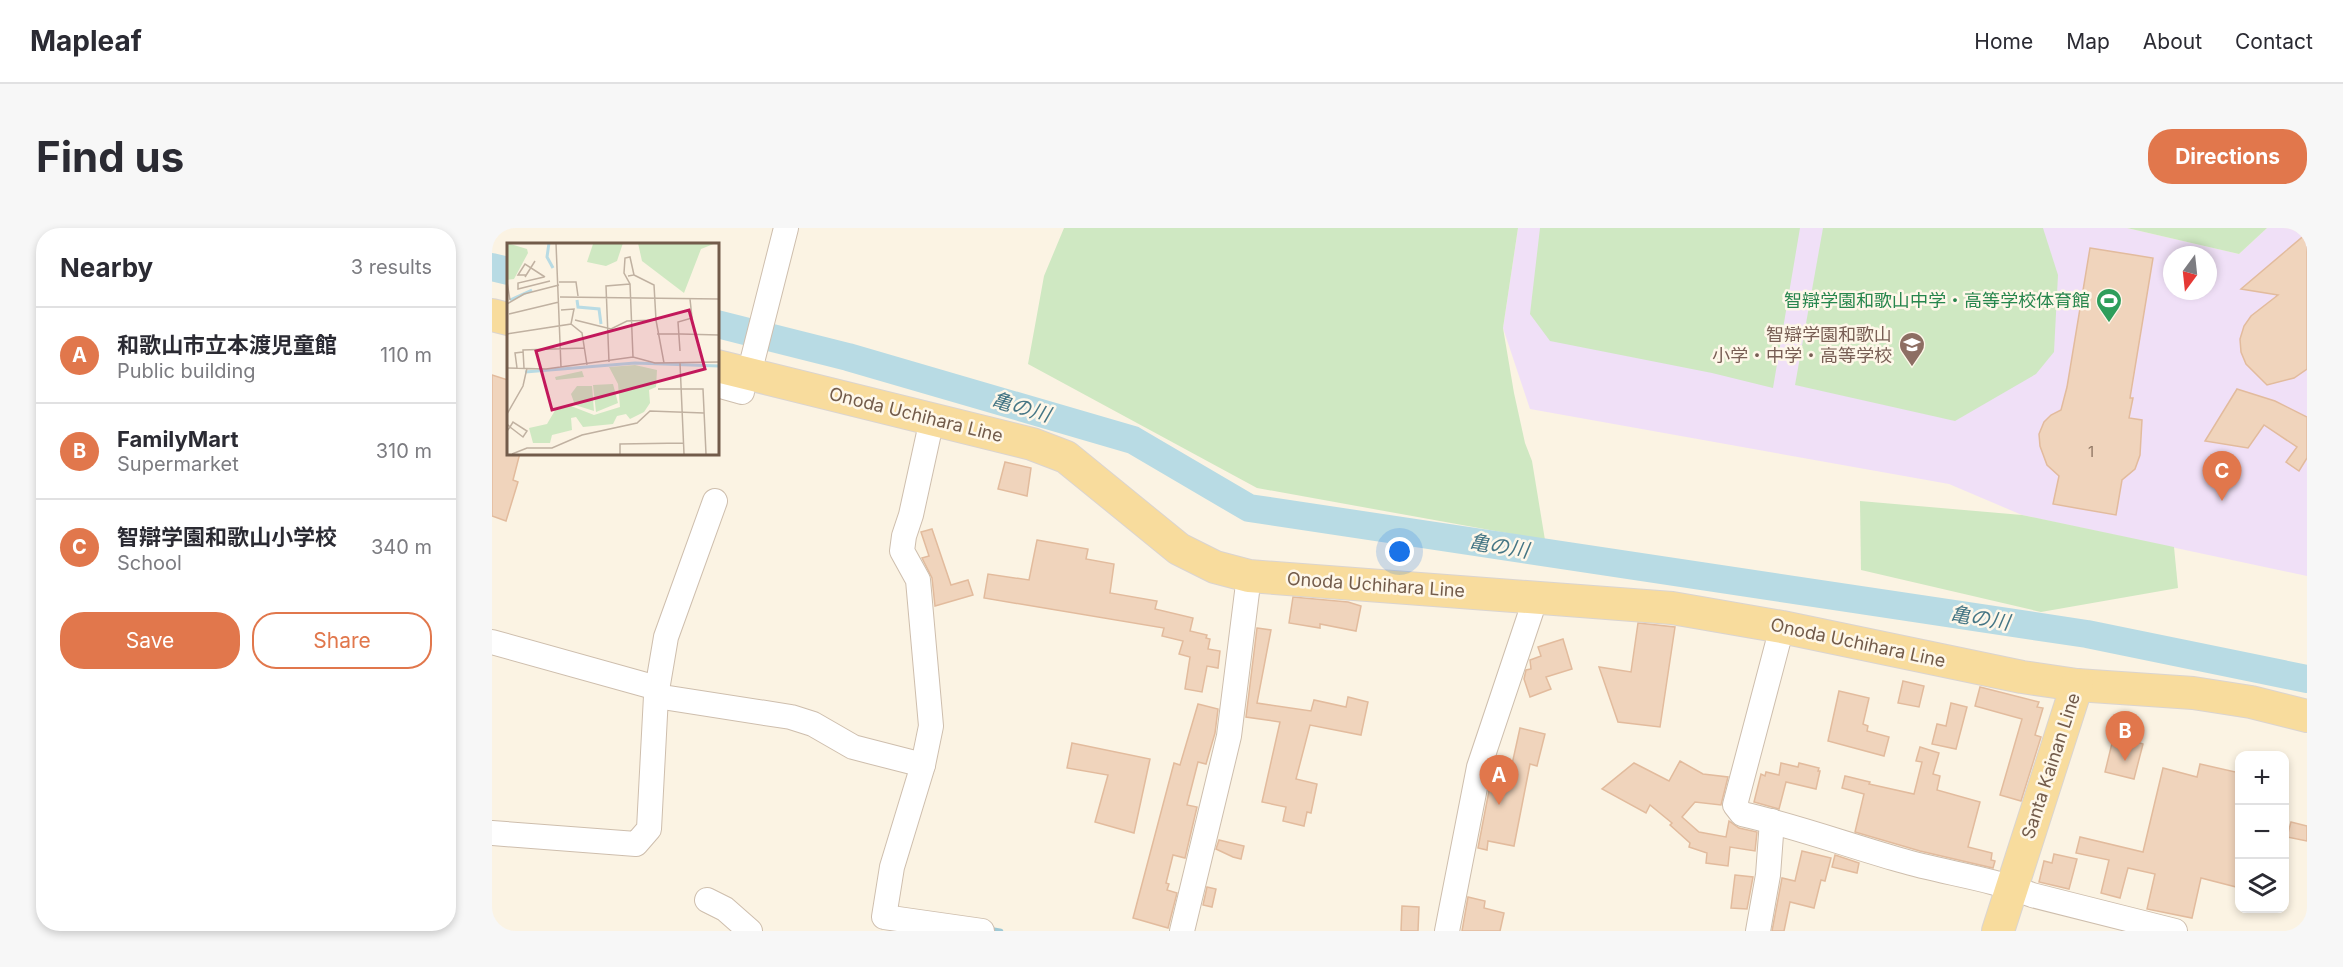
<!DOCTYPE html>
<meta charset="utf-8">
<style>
:root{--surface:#fff;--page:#f7f7f7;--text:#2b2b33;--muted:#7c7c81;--line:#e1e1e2;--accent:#e1774c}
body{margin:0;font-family:Inter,"Noto Sans JP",sans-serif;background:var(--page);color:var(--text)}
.controls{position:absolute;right:18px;bottom:18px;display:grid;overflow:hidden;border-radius:12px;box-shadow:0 3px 9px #0003}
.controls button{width:54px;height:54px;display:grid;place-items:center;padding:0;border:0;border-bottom:2px solid var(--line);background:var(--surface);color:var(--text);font:30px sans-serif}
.compass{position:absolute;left:1671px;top:18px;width:54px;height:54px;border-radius:50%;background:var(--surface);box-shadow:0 3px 9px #0003;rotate:195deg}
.you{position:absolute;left:908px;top:324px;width:21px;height:21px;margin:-15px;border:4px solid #fff;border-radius:50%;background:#1a73e8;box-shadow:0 0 0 9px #1a73e833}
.badge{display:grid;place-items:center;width:39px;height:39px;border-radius:50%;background:var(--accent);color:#fff;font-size:20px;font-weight:700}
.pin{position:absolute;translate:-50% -50px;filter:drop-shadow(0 2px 3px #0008)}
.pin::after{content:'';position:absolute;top:32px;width:21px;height:18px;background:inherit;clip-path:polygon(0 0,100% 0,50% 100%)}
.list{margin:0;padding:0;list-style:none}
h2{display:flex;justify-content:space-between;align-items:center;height:78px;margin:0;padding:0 24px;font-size:26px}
h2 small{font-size:20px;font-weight:400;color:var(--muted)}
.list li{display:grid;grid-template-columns:39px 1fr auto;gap:18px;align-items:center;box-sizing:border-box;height:96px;padding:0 24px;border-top:2px solid var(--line)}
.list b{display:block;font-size:22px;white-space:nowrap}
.list p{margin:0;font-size:20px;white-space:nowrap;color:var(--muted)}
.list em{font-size:20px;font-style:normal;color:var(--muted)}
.actions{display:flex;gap:12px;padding:18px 24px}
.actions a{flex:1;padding:14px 0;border:2px solid var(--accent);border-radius:24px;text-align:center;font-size:21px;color:var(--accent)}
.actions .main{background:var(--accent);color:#fff}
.icon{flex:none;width:33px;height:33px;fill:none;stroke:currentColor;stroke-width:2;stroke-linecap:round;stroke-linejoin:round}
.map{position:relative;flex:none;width:1815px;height:703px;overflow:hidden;border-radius:24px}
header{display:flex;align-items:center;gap:36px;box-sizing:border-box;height:84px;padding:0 30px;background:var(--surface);border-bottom:2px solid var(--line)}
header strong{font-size:28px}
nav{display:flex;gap:33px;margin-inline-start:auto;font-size:21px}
.intro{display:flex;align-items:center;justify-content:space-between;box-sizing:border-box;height:144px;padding:0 36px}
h1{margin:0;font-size:42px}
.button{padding:15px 27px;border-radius:24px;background:var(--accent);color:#fff;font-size:21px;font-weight:700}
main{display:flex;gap:36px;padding:0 36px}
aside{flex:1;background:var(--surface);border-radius:24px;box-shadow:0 3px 9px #0003}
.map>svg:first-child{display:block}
</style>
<header>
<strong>Mapleaf</strong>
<nav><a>Home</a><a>Map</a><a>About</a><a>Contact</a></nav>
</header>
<div class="intro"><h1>Find us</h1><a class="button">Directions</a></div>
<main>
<aside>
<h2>Nearby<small>3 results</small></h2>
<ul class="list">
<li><span class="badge">A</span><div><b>和歌山市立本渡児童館</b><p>Public building</p></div><em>110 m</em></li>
<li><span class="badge">B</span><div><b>FamilyMart</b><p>Supermarket</p></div><em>310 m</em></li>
<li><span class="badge">C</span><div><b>智辯学園和歌山小学校</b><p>School</p></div><em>340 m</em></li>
</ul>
<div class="actions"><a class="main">Save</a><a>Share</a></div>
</aside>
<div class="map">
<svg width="1815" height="703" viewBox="0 0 1815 703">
<rect width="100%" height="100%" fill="#fbf3e3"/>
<path fill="#f0e0f7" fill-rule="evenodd" d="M1026,0h609l112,26 28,-26h40v348l-285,-61 -73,-31 -419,-75 -27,-81zM1680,27h36v36h-36z"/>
<g fill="#cfe8c2">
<path d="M572,0h454l-15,100 11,65 11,50 7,18 13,79 -288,-52 -229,-124 16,-88z"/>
<path d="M1048,0h260l-27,160 -61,-15 -162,-32 -20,-27z"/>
<path d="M1331,0h220l15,47 -4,77 -18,22 -81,47 -160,-36z"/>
<path d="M1635,0h140l-28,26z"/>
<path d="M1368,273l162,14 152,32 4,41 -137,24 -180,-42z"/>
</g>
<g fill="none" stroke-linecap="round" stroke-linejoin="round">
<path stroke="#9fc9d5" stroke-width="4.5" d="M498,701l11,2"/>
<g stroke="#b8dbe4" stroke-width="28">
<path d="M0,39l16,4"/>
<path d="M225,96l131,33 285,83 116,68 838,126 220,45"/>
</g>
</g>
<g fill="#f0d4bc" stroke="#e2bb9d" stroke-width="1.5">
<path d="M1815,5v136l-13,9 -27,7 -21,-21 -5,-12 -1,-13 4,-13 7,-10 27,-21 -37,-6z"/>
<path d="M1598,20l63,10 -23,140h3l-4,20 13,2 -2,35 -5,14 -13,11 -6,35 -63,-11 6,-28 -12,-11 -7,-19 -1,-12 5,-12 7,-7 10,-5 6,-23z"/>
<path d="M0,147l16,5v73h12l-7,27 5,2 -12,39 -14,-5z"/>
<path d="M1745,161l38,12 32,16v41l-8,13 -13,-9 11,-15 -33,-22 -16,23 -43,-7z"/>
<path d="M513,234l26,6 -4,28 -29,-7z"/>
<path d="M440,301l19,56 17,-5 5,15 -38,11 -3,-28 -10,-20 7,-2 -8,-24z"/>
<path d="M545,312l51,9 -2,10 28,5 -4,29 47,8 -2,8 38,9 -3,13 17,4 -1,3 4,1 -2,10 12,2 -2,17 -11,-2 -5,26 -17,-3 5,-32 -11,-3 4,-13 -21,-5 2,-8 -180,-30 4,-24 41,6z"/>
<path d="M801,369l55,5 13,4 -5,25 -36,-7v4l-31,-5z"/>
<path d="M1146,395l37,4 -15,100 -42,-5 -19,-55 32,5z"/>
<path d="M765,400l14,2 -14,73 54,8 3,-11 32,7 2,-10 20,5 -7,33 -51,-10 -14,54 21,5 -6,29 -4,-1 -3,14 -21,-5 3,-14 -24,-5 18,-80 -34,-5z"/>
<path d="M1071,411l9,30 -26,8 5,12 -21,8 -6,-18 2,-9 5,-1 -1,-9 11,-4 -3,-9z"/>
<path d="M1411,453l21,5 -5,21 -21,-4z"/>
<path d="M1488,459l59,15 -2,5 6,1 -8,27 6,2 -20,64 -21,-6 22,-76 -47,-13z"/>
<path d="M1347,463l30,7 -6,26 5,2 -1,5 22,6 -5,19 -56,-15z"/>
<path d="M1459,475l16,4 -11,42 -24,-5 5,-20 9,2z"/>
<path d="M706,476l20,5 -3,24 -9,31 -8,-2 -11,43 10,2 -12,51 -12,-3 -7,28 3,1 -2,6 10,3 -9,35 -35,-10 41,-155 6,2z"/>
<path d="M1028,500l25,6 -8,32 -7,-2 -16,82 -26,-5 -1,9 -9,-2 14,-73 17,3z"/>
<path d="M1622,507l29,9 -9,35 -29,-7z"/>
<path d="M580,515l78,16 -16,74 -39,-11 13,-47 -41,-7z"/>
<path d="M1428,519l19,6 -6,21 7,2 -3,14 43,12 -12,45 24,6 -1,7 4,1 -2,7 -73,-17 -65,-19 9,-38 -22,-6 3,-12 25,6 -1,2 45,10 8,-32 -6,-1z"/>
<path d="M1188,533l23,13 25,3 -7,28 -26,-3 -13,15 17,15 27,5 3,-16 10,7 18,4 -2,19 -25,-4 -2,19 -22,-3 1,-10 -18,-6 1,-4 -20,-18 2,-2 -22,-18 -4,8 -44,-24 32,-26 35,18z"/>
<path d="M1289,535l17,4 1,-4 20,5 -1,3h2l-4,18 -30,-7 -7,27 -25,-7 7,-28 4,2 1,-4 13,3z"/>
<path d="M1708,536l40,9v115l-39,-10 -9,40 -45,-9 8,-35 -27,-6 -8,30 -19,-5 8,-33 -33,-7 4,-16 63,15 20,-84 34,9z"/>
<path d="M1799,594l16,4v15l-20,-4z"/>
<path d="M727,612l25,6 -3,13 -8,-2 -17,-8z"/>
<path d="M1310,623l29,7 -6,23 -4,-1 -7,28 -24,-6 -6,29h-12l10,-53 13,3z"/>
<path d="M1562,626l23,5 -8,30 -30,-7 5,-21 8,2z"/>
<path d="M1343,627l24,8 -2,10 -25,-6z"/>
<path d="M1243,647l18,2 -6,32 -16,-1z"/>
<path d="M715,659l9,2 -4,18 -9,-2z"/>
<path d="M976,669l17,4 -1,7 20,5 -4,18h-38z"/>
<path d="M910,678l17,1 -1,24h-17z"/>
</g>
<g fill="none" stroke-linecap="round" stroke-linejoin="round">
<defs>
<g id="minor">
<path d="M257,146l37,-146"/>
<path d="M225,157l25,7"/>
<path d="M440,191l-21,96 -7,21 -2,15 16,29 13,146 -8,39 -31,102 -8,50 98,14"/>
<path d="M1290,399l-47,178 7,9c53,12 105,31 158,46 44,13 90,18 132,35l143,36"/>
<path d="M0,414l165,46"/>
<path d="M164,468l135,21 22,7 40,23 70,18"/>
<path d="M0,605l144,11 13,-15 7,-133 10,-59 49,-136"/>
<path d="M215,672l18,9 25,22"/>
<path d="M690,703l47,-195 20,-160"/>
<path d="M955,703l32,-164 57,-170"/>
<path d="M1266,703l10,-56 4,-54"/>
</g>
<g id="major">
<path d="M0,87l16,4"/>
<path d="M225,138l315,78 34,13 113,92 36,18 34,9 423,32 110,19 240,50 55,8 116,8 58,9 56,14"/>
<path d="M1506,703l79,-246"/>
</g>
</defs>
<use href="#minor" stroke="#cebead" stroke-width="26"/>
<use href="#major" stroke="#dad4d0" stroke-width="34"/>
<use href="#minor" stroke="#fff" stroke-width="24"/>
<use href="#major" stroke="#f8dc9d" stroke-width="32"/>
</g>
<defs>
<symbol id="stadium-pin" viewBox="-11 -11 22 30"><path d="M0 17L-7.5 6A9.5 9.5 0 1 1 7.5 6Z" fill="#2e9e5b" stroke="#fef7e9"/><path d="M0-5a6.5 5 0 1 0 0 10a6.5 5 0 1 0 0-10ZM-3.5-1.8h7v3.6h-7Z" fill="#fff"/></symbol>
<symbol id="school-pin" viewBox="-11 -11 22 30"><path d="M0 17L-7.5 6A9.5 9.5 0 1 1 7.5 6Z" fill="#8d6e63" stroke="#fef7e9"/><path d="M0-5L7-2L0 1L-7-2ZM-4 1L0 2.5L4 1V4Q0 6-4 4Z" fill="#fff"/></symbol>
</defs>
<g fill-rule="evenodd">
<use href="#stadium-pin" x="1602" y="58" width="30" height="40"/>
<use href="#school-pin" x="1405" y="102" width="30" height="40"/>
</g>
<g text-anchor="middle" stroke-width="5" stroke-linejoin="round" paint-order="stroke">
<g font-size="15" fill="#927966">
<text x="1599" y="229">1</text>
</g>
<g font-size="18" fill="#27864d" stroke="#fef7e9" text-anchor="end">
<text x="1598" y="79">智辯学園和歌山中学・高等学校体育館</text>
</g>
<g font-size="18" fill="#785e54" stroke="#fef7e9" text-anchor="end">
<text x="1400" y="113">智辯学園和歌山<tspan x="1400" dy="21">小学・中学・高等学校</tspan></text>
</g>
<g font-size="18" fill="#725b4a" stroke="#fef7e9">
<text transform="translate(424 187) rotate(14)" y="6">Onoda Uchihara Line</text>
<text transform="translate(884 357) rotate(4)" y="6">Onoda Uchihara Line</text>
<text transform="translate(1366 415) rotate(12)" y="6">Onoda Uchihara Line</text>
<text transform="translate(1559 538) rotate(-72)" y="6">Santa Kainan Line</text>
</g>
<g font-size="20" font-style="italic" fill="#457685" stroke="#fef7e9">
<text transform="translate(529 179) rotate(16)" y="7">亀の川</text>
<text transform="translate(1007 318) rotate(9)" y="7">亀の川</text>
<text transform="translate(1488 390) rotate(9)" y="7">亀の川</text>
</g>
</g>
<g transform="translate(15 15)">
<rect width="212" height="212" fill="#fbf3e3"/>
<path d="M0,0l20,6 1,4 -14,26 -7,1zM72,0h44l-6,18 -11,5 -19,-4 6,-18zM131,0h78l-15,6 -17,44 -42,-32zM128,122l22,5 -1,17 -7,3 1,13 -6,9 -14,7 -4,-5 -9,2 -4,8 -30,3 -7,-10 -5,1 1,12 -20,5 -2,8h-17l-4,-15 18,-4 10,-17 14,-1 23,9 26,-8 -2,-23 -9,-17zM75,128l2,6 -28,3 -1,-3zM106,141l5,19 -22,9 -3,-27zM70,143h15l2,25 -19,-6 -4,-11z" fill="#cfe8c2"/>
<path fill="none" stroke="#b8dbe4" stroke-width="3" d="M42,0l-2,14 6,11M3,57l22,-10M70,57l1,7 21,2 2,15M18,129l110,-9 84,3"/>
<path fill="none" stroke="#c0b1a1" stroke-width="1.5" d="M49,0l5,124M19,32h-8l7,-11 20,13M127,32l20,10 2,35M121,33l6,-1 -4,-18 -5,1 -1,15 6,11 3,73M18,34l10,-16M37,34l-26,6v6l32,-8M0,39l3,18M52,39h17l2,14M53,54l159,2M0,61l17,-10 35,-9M2,71l50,-12M68,77l36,9 16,-8 29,-1 8,43M64,81l11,9 5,32M0,91l64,-10 3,-15 -13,1M150,91h24M174,91l38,1M173,108l-2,-29 14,-4 -2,-19M102,119l-3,-76 24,-2M173,120l4,91M0,125l39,1 87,-12 22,6 64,-1M10,125l-2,-15 8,-1M17,125l-1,-18 61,-2M151,146h45l3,65M0,171l16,-28 4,-18M0,181l3,3 13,10 4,-6 -14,-9 -3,5 -3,4M5,211l15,-6h25l30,-13 55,-12 13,-12 54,2M113,211v-10l64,-1"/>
<path fill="#c2185b" fill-opacity="0.15" stroke="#c2185b" stroke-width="3" d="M182,67l16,59 -153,41 -16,-59z"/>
<rect width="212" height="212" fill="none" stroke="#725b4a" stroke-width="3"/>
</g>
</svg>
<div class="controls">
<button>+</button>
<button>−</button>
<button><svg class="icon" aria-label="layers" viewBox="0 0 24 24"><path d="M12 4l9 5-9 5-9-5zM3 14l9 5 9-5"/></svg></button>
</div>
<svg class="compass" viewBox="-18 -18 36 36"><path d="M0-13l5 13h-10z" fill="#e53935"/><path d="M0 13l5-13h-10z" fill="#7c7c81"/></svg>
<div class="you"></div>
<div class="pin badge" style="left:1007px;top:577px">A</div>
<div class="pin badge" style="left:1633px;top:533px">B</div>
<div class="pin badge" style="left:1730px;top:273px">C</div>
</div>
</main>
